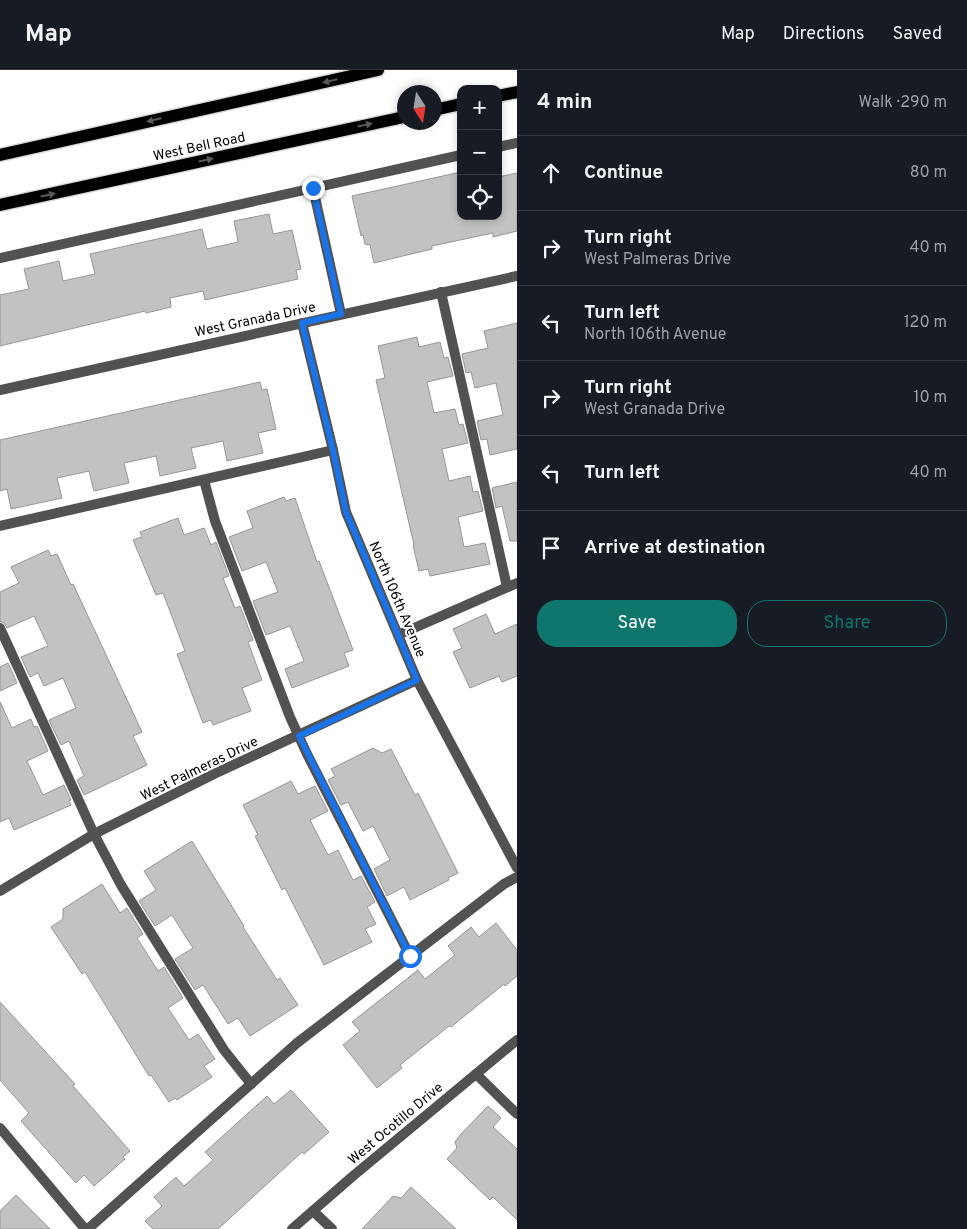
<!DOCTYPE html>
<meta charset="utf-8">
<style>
:root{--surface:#171b24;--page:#242831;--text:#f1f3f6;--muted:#9ea1a6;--line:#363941;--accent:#0f766e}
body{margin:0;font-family:Overpass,sans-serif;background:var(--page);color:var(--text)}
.controls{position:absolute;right:15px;top:15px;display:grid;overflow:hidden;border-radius:10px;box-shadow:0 2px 8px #0003}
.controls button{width:45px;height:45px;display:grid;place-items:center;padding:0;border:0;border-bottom:1px solid var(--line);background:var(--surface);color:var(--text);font:25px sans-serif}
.compass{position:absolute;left:397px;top:15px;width:45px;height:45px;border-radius:50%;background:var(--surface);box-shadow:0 2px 8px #0003;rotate:168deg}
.stop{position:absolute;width:15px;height:15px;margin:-11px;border:4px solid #1a73e8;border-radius:50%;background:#fff}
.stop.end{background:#1a73e8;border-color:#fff;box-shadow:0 1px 5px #0008}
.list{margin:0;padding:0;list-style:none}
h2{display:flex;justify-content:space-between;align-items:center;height:65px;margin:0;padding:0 20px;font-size:21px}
h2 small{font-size:16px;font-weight:400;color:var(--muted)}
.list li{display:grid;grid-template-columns:32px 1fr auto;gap:15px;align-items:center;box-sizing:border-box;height:75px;padding:0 20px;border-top:1px solid var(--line)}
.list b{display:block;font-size:19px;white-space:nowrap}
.list p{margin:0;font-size:16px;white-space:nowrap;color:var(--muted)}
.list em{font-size:16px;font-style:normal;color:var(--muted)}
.actions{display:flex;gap:10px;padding:15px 20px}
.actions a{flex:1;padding:11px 0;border:1px solid var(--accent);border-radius:20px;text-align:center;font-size:18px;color:var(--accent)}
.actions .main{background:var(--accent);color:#fff}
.icon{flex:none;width:28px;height:28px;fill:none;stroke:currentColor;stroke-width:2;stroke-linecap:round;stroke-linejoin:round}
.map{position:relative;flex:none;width:517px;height:1159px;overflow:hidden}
header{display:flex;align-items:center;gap:30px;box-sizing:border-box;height:70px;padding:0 25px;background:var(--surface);border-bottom:1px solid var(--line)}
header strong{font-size:24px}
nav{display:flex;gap:28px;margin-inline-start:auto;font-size:18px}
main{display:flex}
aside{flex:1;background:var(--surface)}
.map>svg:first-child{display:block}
</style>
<header>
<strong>Map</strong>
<nav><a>Map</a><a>Directions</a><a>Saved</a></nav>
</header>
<main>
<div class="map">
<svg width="517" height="1159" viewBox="0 0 517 1159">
<rect width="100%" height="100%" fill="#fff"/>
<g fill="#c2c2c2" stroke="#969696">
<path d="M461,102v44h37v-39l19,-4v58l-24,6v-4l-61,13v3l-58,14 -4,-18 -5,-1 -2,-9 -2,1 -9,-40z"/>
<path d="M269,144l4,20 19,-4 9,39 -5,1 2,9 -93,21 -2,-9 -33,7 1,9 -25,6 -1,-2 -145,35v-51l29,-6 -5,-20 35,-8 4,20 32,-7 -5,-20 112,-25 5,20 31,-7 -4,-21z"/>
<path d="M517,253v126l-27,6 -3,-16 -6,1 -4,-19 26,-6 -7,-32 -21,5 -4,-16 -5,1 -4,-19 26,-6 -4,-17z"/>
<path d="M417,267l2,10 21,-5 4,16 4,-1 5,19 -26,6 7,31 21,-4 4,16 4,-1 5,19 -26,6 7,32 21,-5 3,16 5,-1 5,20 -25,6 6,30 21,-4 5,21 -60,12 -2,-7 -9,2 -6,-26h1l-38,-165 9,-2 -7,-32z"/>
<path d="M260,312l2,8 5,-1 9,40 -18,4 5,20 -36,8 -4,-20 -32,7 5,20 -36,8 -4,-20 -32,7 5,20 -35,8 -5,-20 -32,7 5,20 -51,11 -4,-20 -7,2v-51z"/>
<path d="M517,412v59h-7l-8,-35 -6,2 -4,-20z"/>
<path d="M284,427l2,4 9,-3 22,64 2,-1 34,89 -9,3 5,13 -57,22 -7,-19 19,-8 -14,-35 -24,9 -13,-34 25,-9 -12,-30 -24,9 -13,-34 24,-9 -6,-17z"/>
<path d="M178,448l6,17 20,-7 7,17 5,-3 13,34 -6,2 12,30 5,-2 13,34 -5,2 14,38 -20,8 9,23 -38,14 -2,-5 -8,3 -26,-69 8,-3 -22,-58 -7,2 -23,-55 9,-3 -2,-5z"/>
<path d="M48,480l3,6 6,-2 14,31 2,-1 69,148 -9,4 14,29 -63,30 -7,-15 7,-4 -15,-35 -8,4 -12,-25 27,-12 -13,-30 -19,8 -6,-13 -8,4 -9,-20 27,-11 -14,-30 -27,12 -3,-5 -4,-2v-29l19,-9 -8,-16z"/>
<path d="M486,544l9,20 22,-10v52l-15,6 -3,-6 -29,12 -17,-36 9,-4 -9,-19z"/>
<path d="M8,593l9,20 -17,8v-24z"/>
<path d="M0,632l12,26 19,-9 3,8 3,-1 11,25 -21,10 16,34 21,-10 7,15 -2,1 2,4 -57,25 -5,-12 -9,4z"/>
<path d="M373,678l9,5 9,-4 24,46 3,-2 40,80 -10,5 1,2 -39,20 -6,-13 -17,9 -13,-27 16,-9 -17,-34 -10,5 -15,-29 -7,3 -13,-25 7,-4 -4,-7z"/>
<path d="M291,711l7,13 17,-8 13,25 -18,9 18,35 10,-5 15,30 8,-4 14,26 -8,5 9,17 -11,5 7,13 -48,23 -39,-77 -3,2 -27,-54 3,-1 -15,-30z"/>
<path d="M192,771l52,85 -1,1 34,53 3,-2 18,27 -48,31 -12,-18 -10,6 -25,-39 -8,5 -20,-31 18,-11 -21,-33 -17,11 -16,-25 17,-11 -12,-19z"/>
<path d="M102,814l18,29 7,-5 16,26 -6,4 21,33 6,-4 19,31 -15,10 21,32 9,-6 17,25 -11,7 8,11 -35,23 -2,-2 -6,4 -18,-27 -2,1 -64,-104 -3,2 -31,-47 12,-8v-10z"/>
<path d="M496,853l21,27v26l-12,10 -1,-2 -53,43 -2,-1 -49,39 2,3 -25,20 -34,-43 17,-14 -8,-9 66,-52 7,9 30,-24 -7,-9 23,-19 8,10z"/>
<path d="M0,932l75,82 -2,2 57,65 -7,6 2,2 -31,27 -10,-11 -8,8 -55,-62 8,-8 -29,-33z"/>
<path d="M291,1020l38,42 -25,22 -2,-2 -84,77h-65l-8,-8 17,-15 -8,-9 22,-20 8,9 29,-26 -8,-8 62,-56 7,8z"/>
<path d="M488,1036l13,12 -8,9 24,22v71l-24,-23 -3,3 -43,-41 10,-11 -2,-6 6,-8z"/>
<path d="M411,1117l45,42h-94l31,-33 8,2z"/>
<path d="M16,1125l34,34h-50v-18z"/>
</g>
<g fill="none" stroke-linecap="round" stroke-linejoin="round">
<defs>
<g id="primary">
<path d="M498,26l19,-4"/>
<path d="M434,40l27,-6"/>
<path d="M0,85l378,-85"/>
<path d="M0,135l404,-88"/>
</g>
</defs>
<use href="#primary" stroke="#dbdbdb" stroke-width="15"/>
<g stroke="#525252" stroke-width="10">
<path d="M498,77l19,-4"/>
<path d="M313,118l28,126"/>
<path d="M0,188l461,-103"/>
<path d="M441,222l66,295"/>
<path d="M204,410l11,41 75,196 17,37 103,202"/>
<path d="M0,456l333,-76"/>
<path d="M0,558l94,206 27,51 103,165 27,34"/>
<path d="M398,565l119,-52"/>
<path d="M476,1004l41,40"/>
<path d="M0,1058l85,101"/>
<path d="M313,1141l19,18"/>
<path d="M88,1159l209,-186 207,-159 13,-7"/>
</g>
<g stroke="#525252" stroke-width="10">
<path d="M302,253l31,127 13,62 71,168 100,188"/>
<path d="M0,320l517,-114"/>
<path d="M0,821l94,-57 120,-60 203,-94"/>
<path d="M292,1159l61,-53 164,-136"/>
</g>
<use href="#primary" stroke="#000" stroke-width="12"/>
</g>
<defs><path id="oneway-solid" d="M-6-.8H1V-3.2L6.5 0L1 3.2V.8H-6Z" transform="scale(1.25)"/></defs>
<g fill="#595959">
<use href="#oneway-solid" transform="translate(330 11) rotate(167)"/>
<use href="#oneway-solid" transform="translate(154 50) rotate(167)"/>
<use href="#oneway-solid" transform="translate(365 55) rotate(-12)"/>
<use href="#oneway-solid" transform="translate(206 90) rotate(-12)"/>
<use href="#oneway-solid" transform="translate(48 125) rotate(-12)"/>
</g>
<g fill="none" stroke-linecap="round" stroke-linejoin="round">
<path stroke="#1a73e8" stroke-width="6" d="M313,118l28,126 -39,9 31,127 13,62 71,168 -118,56 111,220"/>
</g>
<g text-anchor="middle" stroke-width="4" stroke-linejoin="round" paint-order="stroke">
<g font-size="14" fill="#000" stroke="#fff">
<text transform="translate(199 76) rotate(-12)" y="5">West Bell Road</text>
<text transform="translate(255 249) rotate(-12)" y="5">West Granada Drive</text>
<text transform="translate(398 529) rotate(67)" y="5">North 106th Avenue</text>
<text transform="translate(199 698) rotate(-26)" y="5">West Palmeras Drive</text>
<text transform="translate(395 1053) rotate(-40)" y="5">West Ocotillo Drive</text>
</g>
</g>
</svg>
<div class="controls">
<button>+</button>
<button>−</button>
<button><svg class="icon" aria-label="locate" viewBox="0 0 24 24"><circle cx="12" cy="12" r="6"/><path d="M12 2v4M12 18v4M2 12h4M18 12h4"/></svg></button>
</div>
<svg class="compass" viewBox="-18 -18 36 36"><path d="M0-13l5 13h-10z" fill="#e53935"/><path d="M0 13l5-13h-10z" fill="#9ea1a6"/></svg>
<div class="stop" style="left:410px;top:886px"></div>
<div class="stop end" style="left:313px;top:118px"></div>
</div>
<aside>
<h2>4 min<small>Walk · 290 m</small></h2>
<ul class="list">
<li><svg class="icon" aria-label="ahead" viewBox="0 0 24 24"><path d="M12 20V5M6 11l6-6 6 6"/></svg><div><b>Continue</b></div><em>80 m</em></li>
<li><svg class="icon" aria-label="right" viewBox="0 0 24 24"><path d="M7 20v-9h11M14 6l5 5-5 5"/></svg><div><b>Turn right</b><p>West Palmeras Drive</p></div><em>40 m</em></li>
<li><svg class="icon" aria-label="left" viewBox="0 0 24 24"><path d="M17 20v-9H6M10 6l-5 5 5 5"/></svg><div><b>Turn left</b><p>North 106th Avenue</p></div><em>120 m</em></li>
<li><svg class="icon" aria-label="right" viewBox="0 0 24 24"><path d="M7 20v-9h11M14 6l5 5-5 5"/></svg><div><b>Turn right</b><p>West Granada Drive</p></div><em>10 m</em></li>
<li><svg class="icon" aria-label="left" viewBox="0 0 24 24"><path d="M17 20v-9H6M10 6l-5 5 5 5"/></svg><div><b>Turn left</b></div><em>40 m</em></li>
<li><svg class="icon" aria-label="arrive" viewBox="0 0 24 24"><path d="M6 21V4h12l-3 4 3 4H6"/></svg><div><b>Arrive at destination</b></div></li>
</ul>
<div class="actions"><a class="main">Save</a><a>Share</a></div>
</aside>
</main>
